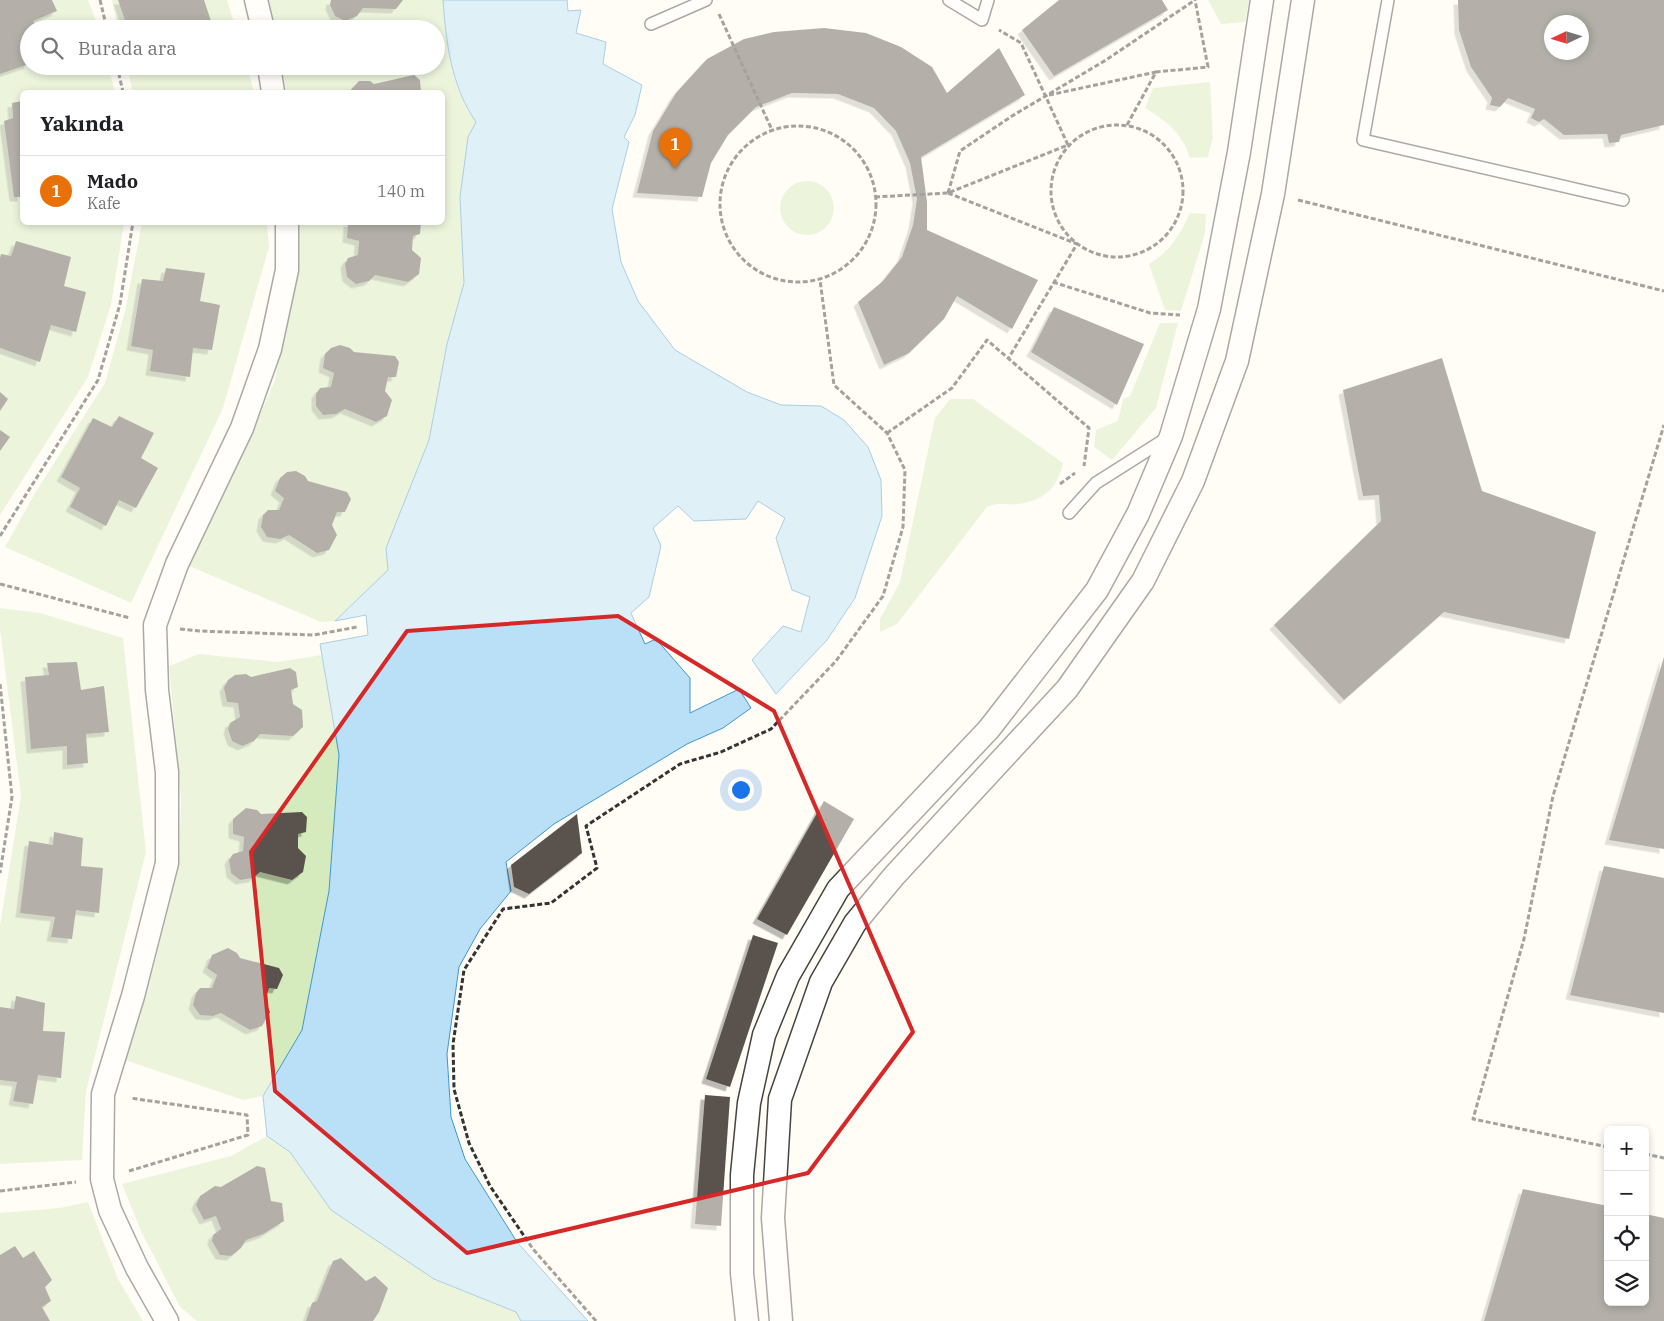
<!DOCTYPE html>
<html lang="tr">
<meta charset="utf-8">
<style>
:root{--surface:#fff;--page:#f2f2f2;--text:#202124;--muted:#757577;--line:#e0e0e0;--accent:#db2777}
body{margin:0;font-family:"IBM Plex Serif",serif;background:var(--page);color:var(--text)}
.controls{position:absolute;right:15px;bottom:15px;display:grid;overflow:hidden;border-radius:8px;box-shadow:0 2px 8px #0003}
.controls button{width:45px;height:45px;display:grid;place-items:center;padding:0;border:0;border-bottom:1px solid var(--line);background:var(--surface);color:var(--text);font:25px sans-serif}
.compass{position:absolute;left:1544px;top:15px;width:45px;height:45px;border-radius:50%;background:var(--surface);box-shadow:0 2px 8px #0003;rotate:266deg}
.you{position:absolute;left:740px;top:789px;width:18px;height:18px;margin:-12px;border:4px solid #fff;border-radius:50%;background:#1a73e8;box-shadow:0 0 0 8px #1a73e833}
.badge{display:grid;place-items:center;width:32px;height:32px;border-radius:50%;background:var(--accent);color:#fff;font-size:16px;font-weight:700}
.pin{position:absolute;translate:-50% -41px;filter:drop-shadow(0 1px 2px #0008)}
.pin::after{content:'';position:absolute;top:26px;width:18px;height:15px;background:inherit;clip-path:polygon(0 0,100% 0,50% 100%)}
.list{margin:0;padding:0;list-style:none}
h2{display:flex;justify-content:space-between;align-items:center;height:65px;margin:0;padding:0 20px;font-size:21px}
h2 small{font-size:16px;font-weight:400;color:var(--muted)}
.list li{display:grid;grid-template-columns:32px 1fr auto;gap:15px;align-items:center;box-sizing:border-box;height:70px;padding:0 20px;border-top:1px solid var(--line)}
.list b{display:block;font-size:19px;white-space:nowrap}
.list p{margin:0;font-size:16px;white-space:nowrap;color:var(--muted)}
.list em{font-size:16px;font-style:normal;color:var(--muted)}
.icon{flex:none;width:28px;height:28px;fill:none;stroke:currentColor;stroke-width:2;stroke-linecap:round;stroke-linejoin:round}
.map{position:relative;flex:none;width:1664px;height:1321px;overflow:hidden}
.search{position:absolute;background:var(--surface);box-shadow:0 2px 8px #0003;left:20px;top:20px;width:425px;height:55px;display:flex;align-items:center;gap:12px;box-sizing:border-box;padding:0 18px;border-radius:28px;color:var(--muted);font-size:19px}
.panel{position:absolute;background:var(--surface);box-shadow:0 2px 8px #0003;left:20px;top:90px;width:425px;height:135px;border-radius:8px}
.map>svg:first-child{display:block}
</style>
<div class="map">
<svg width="1664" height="1321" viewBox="0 0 1664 1321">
<defs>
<filter id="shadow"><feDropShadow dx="-4.5" dy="4.5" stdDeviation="0" flood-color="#0004"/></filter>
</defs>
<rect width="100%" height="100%" fill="#fffdf5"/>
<g fill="#d5ebbd">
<path d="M0,0h88l11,29h-70v37h79l7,26h-93v130l102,1 -13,82 -23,72 -88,138z"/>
<path d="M112,0h115l9,29h-118z"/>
<path d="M267,0h176c3,42 7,87 33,122l-8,15 -4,146 -17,61 -18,96 -43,108 2,22 -53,51 -14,1 -132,-56 61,-127 25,-59 10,-56 13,-101 144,-1v-130h-156l-4,-26h154v-37h-162z"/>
<path d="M1208,0h41l-4,22 -24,2z"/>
<path d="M127,66h120l7,26h-121z"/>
<path d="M1210,82l3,56 -5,19 -18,1c-8,-26 -23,-36 -45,-50l8,-20z"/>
<circle cx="807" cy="208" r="27"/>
<path d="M1190,213l16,1 -1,19 -24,78 -16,-1 -16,-46c21,-13 31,-29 41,-51z"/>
<path d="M142,223h125l2,24 -46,161 -92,195 -126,-56 30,-54 70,-110 20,-72z"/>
<path d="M1160,323h18l-22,85 -44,52 -18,-13 2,-17 22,-9 5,-22 7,-3z"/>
<path d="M950,399h23l90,64c-5,25 -20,38 -45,41 -11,1 -21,-2 -31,3l-90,117 -17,8v-13l20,-37 35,-164z"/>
<path d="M0,608l40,5 83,25 23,214 -60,239 -4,69 -82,4v-238l21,-130 -21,-167z"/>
<path d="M199,654l79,8 44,-7 17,100 -10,136 -27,139 -39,66 -20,4 -121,-41 9,-18 23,-75 25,-101 2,-67 -12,-132z"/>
<path d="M267,1136l23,16 41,58 103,69 82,33 5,9h-324l-17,-14 -39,-76 -19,-47 109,-28z"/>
<path d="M88,1202l30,77 25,42h-143v-108l60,-5z"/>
</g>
<path fill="#b9e0f7" stroke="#3f96cf" d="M443,0h124l1,11 13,-1 -5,23 30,9 -3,22 39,21 -7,30 -11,22 5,5 -17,67 9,53 17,39 37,49 72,42 34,13 40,1 23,14 24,27 13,33 1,36 -27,82 -28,42 -51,54 -24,-34 31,-34 18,6 9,-35 -18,-7 -16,-52 9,-20 -27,-17 -12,18 -52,2 -16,-15 -25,22 8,18 -12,51 -18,16 14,31 11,-5 34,39v35l49,-24 12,19 -28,20 -36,16 -133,80 -48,38 5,29 -31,38 -21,38 -12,87 4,63 14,42 52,83 71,79h-67l-5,-9 -82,-33 -103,-69 -41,-58 -23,-16 -4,-40 39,-66 27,-139 10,-136 -19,-111 48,-9 -2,-20 -31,6 53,-51 -2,-22 43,-108 18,-96 17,-61 -4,-86 8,-60 8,-15c-25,-36 -30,-80 -33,-122z"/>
<g fill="#5a524d" fill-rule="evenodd" filter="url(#shadow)">
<path d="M0,0h52l5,11 -24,10 4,8h-8v35l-29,10z"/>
<path d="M118,0h86l7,21 -18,8h-65z"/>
<path d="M331,0h72l-7,9 -33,-1 -6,8 -12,5 -10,-5 -5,-11z"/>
<path d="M1059,0h103l6,10 -114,66 -32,-46z"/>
<path d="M1458,0h206v125l-43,10 -2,7 -10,1 -2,-9 -43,1 -20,-16 -5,3 -8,-4 4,-9 -27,-11 -8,9 -10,-2 2,-7 -21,-31 -12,-37zM1552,22h30v30h-30z"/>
<path d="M824,28l42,5 35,14 31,20 15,26 52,-45 26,47 -104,62 6,45v28l111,50 -26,49 -55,-33 -13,23 -35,34 -25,12 -26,-63 25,-21 19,-24 11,-32 4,-26 -7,-36 -14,-32 -22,-23 -36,-14 -46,-1 -36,14 -28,28 -17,28 -9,34 -65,-4 16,-62 23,-38 31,-34 37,-20 30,-7z"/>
<path d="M414,75l6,5 1,12h-72l10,-11h11l4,3z"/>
<path d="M22,101v96h-8l-10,-76 9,-3 -1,-15z"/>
<path d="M348,222h73l-1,12 -7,2 -1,14 9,8 -2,16 -11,8 -33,-7 -6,6 -13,3 -9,-7 -2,-13 3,-6 10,-3 1,-14 -12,-3z"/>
<path d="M16,241l55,16 -7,29 22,6 -10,40 -25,-7 -11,37 -40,-14v-90l1,-4 10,2z"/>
<path d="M166,268l39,5 -5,28 20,4 -8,45 -19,-2 -3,29 -40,-6 3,-21 -22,-4 11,-67 21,2z"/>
<path d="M1054,307l90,37 -27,61 -86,-53z"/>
<path d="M340,345l10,3 4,4 41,4 4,6 -3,15h-8l-3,14 7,9 -5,16 -11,6 -31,-13 -9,5 -13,1 -7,-9v-12l4,-6 11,-1 3,-14 -11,-5 2,-14 6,-6z"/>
<path d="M1442,358l40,133 114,41 -27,107 -125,-27 -100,88 -70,-75 107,-104 -2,-26 -16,1 -20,-106z"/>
<path d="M0,392l8,7 -8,12z"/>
<path d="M119,416l35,17 -13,25 17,10 -22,40 -17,-8 -13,26 -36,-19 10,-19 -19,-11 32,-59 19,9z"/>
<path d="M0,430l10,7 -10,14z"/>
<path d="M296,471l9,5 3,5 39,11 4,7 -6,13h-8l-5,13 5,10 -8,15 -12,3 -28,-18 -9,4 -13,-2 -6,-10 2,-12 5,-5h11l5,-12 -9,-7 5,-13 7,-6z"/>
<path d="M1664,657v192l-55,-9z"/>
<path d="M77,662l4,28 23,-4 5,46 -23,2 2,29 -21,2v-19l-36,3 -6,-72 24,-2 -2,-12z"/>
<path d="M290,668l6,4 2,15 -7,3 2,14 9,6 1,17 -10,9 -33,-2 -6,7 -12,5 -10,-5 -4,-12 2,-6 10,-6 -2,-14 -11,-1 -3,-14 4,-8 7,-5 11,-1 5,3z"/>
<path d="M824,801l30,18 -67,116 -30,-16z"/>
<path d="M246,808l11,2 4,4 41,-2 5,5 -1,15 -8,2v14l8,8 -3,16 -11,8 -32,-8 -7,6 -13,2 -9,-7 -2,-13 4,-6 10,-3 1,-14 -11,-3v-15z"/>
<path d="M577,814l5,39 -53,41 -15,-7 -3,-22z"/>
<path d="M54,832l29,6 -2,28 22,2 -4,45 -23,-3 -4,29 -21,-2 4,-20 -35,-4 9,-72 24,4z"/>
<path d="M1604,866l60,12v135l-94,-18z"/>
<path d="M753,935l25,8 -48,144 -24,-8z"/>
<path d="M228,948l9,5 3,5 39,10 4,7 -6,14 -8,-1 -4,13 5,11 -8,14 -12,4 -29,-17 -8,3 -13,-1 -7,-10 3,-12 4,-5h12l5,-13 -10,-7 5,-13z"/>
<path d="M16,996l29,7 -2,28 22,1 -4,46 -23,-3 -5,29 -20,-3 4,-19 -17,-2v-73l14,2z"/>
<path d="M705,1095l25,2 -9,129 -26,-2z"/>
<path d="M257,1166l8,2 6,33 11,2 2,18 -21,13 -17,6 -5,8 -10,8 -11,-1 -8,-14 1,-6 8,-6 -5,-13 -12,4 -8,-15 4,-9 15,-10 6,1z"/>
<path d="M1523,1189l85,17v96h37v-88l19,4v103h-180z"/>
<path d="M15,1246l8,12 11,-7 18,29 -7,7 6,14 -9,6 8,14h-50v-66z"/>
<path d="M341,1258l25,23 9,-5 13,12 -9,24 -6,9h-67l6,-18 5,-2 16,-40z"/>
</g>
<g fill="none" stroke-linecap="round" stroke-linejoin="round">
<defs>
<g id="service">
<path d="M949,0l33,20 6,-20"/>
<path d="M1388,0l-25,140 260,60"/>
<path d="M651,24l55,-24"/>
<path d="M1069,513l27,-30 71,-45"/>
</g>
<g id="minor">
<path d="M256,0l7,29"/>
<path d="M269,66l4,26"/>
<path d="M167,1321l-30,-53 -27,-58 -8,-31 1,-85 30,-98 34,-133v-91l-10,-82 -2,-65 22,-61 65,-136 28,-79 17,-79v-48"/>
<path d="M747,1321l-5,-48v-98l7,-72 15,-68 24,-59 50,-87 151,-160 108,-139 41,-76 33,-78 38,-127 30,-157 23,-152"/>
<path d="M781,1321l-8,-103 7,-119 41,-117 34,-59 39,-47 173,-187 76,-108 50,-100 44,-120 36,-167 30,-194"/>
</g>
</defs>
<use href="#service" stroke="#444" stroke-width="14"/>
<use href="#minor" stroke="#444" stroke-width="25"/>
<g stroke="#333" stroke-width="3" stroke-dasharray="5 2.5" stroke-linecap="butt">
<path d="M100,0l7,29"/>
<path d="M719,14l53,116"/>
<path d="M117,66l6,26"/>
<path d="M1049,95l107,-23"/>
<circle cx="1117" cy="191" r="66"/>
<path d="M1127,125l29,-53 52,-5 -13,-67"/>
<circle cx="798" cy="204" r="78"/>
<path d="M948,193l12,-42 52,-35 94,-56 89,-60"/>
<path d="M948,193l129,51 -69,115"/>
<path d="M875,197l73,-4 120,-48 -47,-102 -22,-13"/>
<path d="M1298,200l366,91"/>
<path d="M1053,282l97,31 30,2"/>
<path d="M887,433l65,-45 35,-48 102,88 -5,38"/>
<path d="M1060,484l15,-11"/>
<path d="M0,536l98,-156 22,-76 13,-82"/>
<path d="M0,584l130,34"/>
<path d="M180,629l19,2 115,4 43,-8"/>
<path d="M0,684l12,113 -12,76"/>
<path d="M1608,1147l-135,-28 51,-180 29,-143 111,-371"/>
<path d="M1645,1154l19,4"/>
<path d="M129,1171l119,-36 -1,-20 -117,-17"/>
<path d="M0,1191l76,-9"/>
<path d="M596,1321l-63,-72 -43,-63 -21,-43 -15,-54 -1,-45 11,-74 39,-61 48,-6 46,-35 -11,-42 94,-62 41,-12 50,-23 65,-68 47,-65 20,-69 2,-57 -18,-37 -53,-48 -14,-105"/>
</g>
<use href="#service" stroke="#fff" stroke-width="11"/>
<use href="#minor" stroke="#fff" stroke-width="22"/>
</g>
<path d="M0 0H1664V1321H0ZM618,616l156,95 139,321 -105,141 -341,80 -192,-162 -24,-239 156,-221z" fill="#fffdf5" fill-opacity=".55" fill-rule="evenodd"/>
<path fill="none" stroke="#d62828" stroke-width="4" stroke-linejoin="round" d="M618,616l156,95 139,321 -105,141 -341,80 -192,-162 -24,-239 156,-221z"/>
</svg>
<div class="controls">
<button>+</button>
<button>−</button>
<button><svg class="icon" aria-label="locate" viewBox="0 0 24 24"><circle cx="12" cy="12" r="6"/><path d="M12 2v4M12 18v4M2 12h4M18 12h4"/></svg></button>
<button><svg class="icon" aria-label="layers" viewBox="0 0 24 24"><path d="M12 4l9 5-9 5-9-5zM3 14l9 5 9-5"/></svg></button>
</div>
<svg class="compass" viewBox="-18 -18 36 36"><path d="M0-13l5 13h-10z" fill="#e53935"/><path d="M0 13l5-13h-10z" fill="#757577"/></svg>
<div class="you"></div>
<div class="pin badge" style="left:675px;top:169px;background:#e8710a">1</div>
<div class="search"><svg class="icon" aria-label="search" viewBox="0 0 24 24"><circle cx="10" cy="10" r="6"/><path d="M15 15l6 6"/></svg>Burada ara</div>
<section class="panel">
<h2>Yakında<small></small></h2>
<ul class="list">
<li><span class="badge" style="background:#e8710a">1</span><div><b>Mado</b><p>Kafe</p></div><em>140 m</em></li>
</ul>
</section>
</div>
